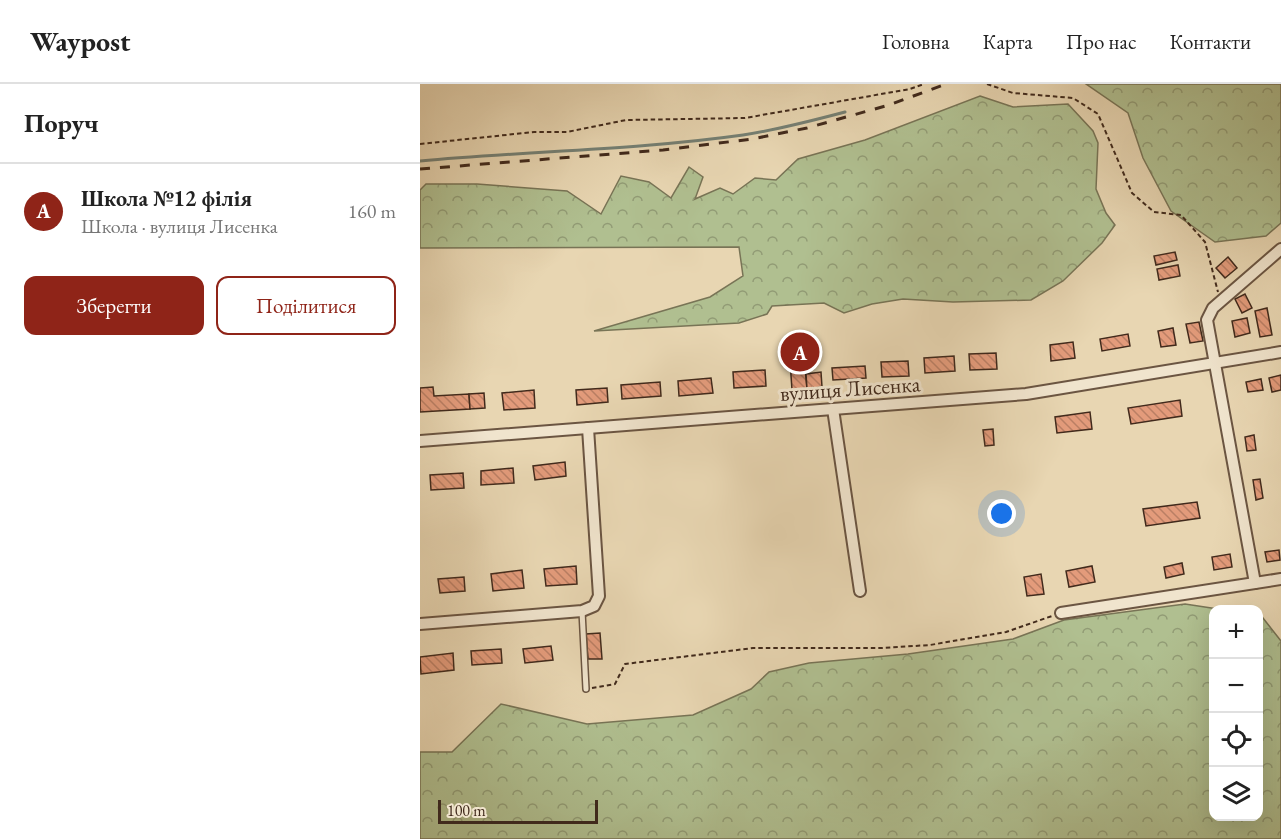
<!DOCTYPE html>
<html lang="uk">
<meta charset="utf-8">
<style>
:root{--surface:#fff;--page:#f2f2f2;--text:#222;--muted:#767676;--line:#e0e0e0;--accent:#8f2418}
body{margin:0;font-family:"EB Garamond",serif;background:var(--page);color:var(--text)}
.controls{position:absolute;right:18px;bottom:18px;display:grid;overflow:hidden;border-radius:12px;box-shadow:0 6px 24px #0002}
.controls button{width:54px;height:54px;display:grid;place-items:center;padding:0;border:0;border-bottom:2px solid var(--line);background:var(--surface);color:var(--text);font:30px sans-serif}
.scale{position:absolute;left:18px;bottom:15px;width:160px;box-sizing:border-box;padding-left:6px;border:3px solid #412a1c;border-top:0;font-size:16px;line-height:21px;white-space:nowrap;color:#412a1c;-webkit-text-stroke:4px #f0e4cd;paint-order:stroke}
.you{position:absolute;left:582px;top:430px;width:21px;height:21px;margin:-15px;border:4px solid #fff;border-radius:50%;background:#1a73e8;box-shadow:0 0 0 9px #1a73e833}
.badge{display:grid;place-items:center;width:39px;height:39px;border-radius:50%;background:var(--accent);color:#fff;font-size:20px;font-weight:700}
.pin{position:absolute;translate:-50% -50%;border:3px solid #fff;box-shadow:0 2px 6px #0006}
.list{margin:0;padding:0;list-style:none}
h2{display:flex;justify-content:space-between;align-items:center;height:78px;margin:0;padding:0 24px;font-size:26px}
h2 small{font-size:20px;font-weight:400;color:var(--muted)}
.list li{display:grid;grid-template-columns:39px 1fr auto;gap:18px;align-items:center;box-sizing:border-box;height:96px;padding:0 24px;border-top:2px solid var(--line)}
.list b{display:block;font-size:22px;white-space:nowrap}
.list p{margin:0;font-size:20px;white-space:nowrap;color:var(--muted)}
.list em{font-size:20px;font-style:normal;color:var(--muted)}
.actions{display:flex;gap:12px;padding:18px 24px}
.actions a{flex:1;padding:14px 0;border:2px solid var(--accent);border-radius:12px;text-align:center;font-size:21px;color:var(--accent)}
.actions .main{background:var(--accent);color:#fff}
.icon{flex:none;width:33px;height:33px;fill:none;stroke:currentColor;stroke-width:2;stroke-linecap:round;stroke-linejoin:round}
.map{position:relative;flex:none;width:861px;height:755px;overflow:hidden}
header{display:flex;align-items:center;gap:36px;box-sizing:border-box;height:84px;padding:0 30px;background:var(--surface);border-bottom:2px solid var(--line)}
header strong{font-size:28px}
nav{display:flex;gap:33px;margin-inline-start:auto;font-size:21px}
main{display:flex}
aside{flex:1;background:var(--surface)}
.map>svg:first-child{display:block}
</style>
<header>
<strong>Waypost</strong>
<nav><a>Головна</a><a>Карта</a><a>Про нас</a><a>Контакти</a></nav>
</header>
<main>
<aside>
<h2>Поруч<small></small></h2>
<ul class="list">
<li><span class="badge">A</span><div><b>Школа №12 філія</b><p>Школа · вулиця Лисенка</p></div><em>160 m</em></li>
</ul>
<div class="actions"><a class="main">Зберегти</a><a>Поділитися</a></div>
</aside>
<div class="map">
<svg width="861" height="755" viewBox="0 0 861 755">
<defs>
<pattern id="forest-crowns" width="20" height="18" patternUnits="userSpaceOnUse" patternTransform="scale(1.5)"><rect width="20" height="18" fill="#b0bf90"/><path d="M2 6a3 3 0 1 1 6 0M12 15a3 3 0 1 1 6 0" fill="none" stroke="#919b75"/></pattern>
<pattern id="building-back-hatch" width="6" height="6" patternUnits="userSpaceOnUse" patternTransform="scale(1.5)"><rect width="6" height="6" fill="#e39b7b"/><path d="M-1 5l2 2M0 0l6 6M5-1l2 2" fill="none" stroke="#ba7f64"/></pattern>
</defs>
<rect width="100%" height="100%" fill="#e8d6b2"/>
<filter id="stains"><feTurbulence type="fractalNoise" baseFrequency=".00333" numOctaves="4"/><feColorMatrix values="0 0 0 0 .2 0 0 0 0 .09 0 0 0 0 .02 0 0 0 .5 -.17"/></filter>
<radialGradient id="worn" r=".72"><stop offset=".6" stop-color="#630" stop-opacity="0"/><stop offset="1" stop-color="#630" stop-opacity=".3"/></radialGradient>
<g fill="url(#forest-crowns)" stroke="#787456" stroke-width="1.5">
<path d="M666,0h195v139l-15,13 -51,6 -44,-31 -28,-53 -15,-45z"/>
<path d="M560,12l33,11 55,-3 25,27 5,12 -2,46 10,24 9,12 -13,18 -39,38 -32,19 -78,2 -50,-3 -31,5 -28,9 -20,-10 -52,3 -5,8 -28,9 -145,8 116,-34 33,-21 -4,-29 -319,1v-58l6,-6h51l90,7 34,23 20,-38 28,6 22,16 18,-31 14,10 -8,22 25,-11 13,6 22,-16 21,2 22,-21 67,-19z"/>
<path d="M765,520l33,5 -4,1v206h44l1,-203 22,28v198h-861v-87h32l49,-48 86,20 106,-9 58,-26 18,-17 40,-9 99,-9 105,-15 51,-19z"/>
</g>
<g fill="none" stroke-linecap="round" stroke-linejoin="round">
<path stroke="#758074" stroke-width="3" d="M0,77c107,-10 216,-11 323,-26 34,-5 68,-14 102,-23"/>
</g>
<g fill="url(#building-back-hatch)" stroke="#412a1c" stroke-width="1.5">
<path d="M755,168l2,8 -21,5 -2,-9z"/>
<path d="M808,173l9,11 -12,10 -9,-10z"/>
<path d="M758,181l2,11 -21,4 -2,-11z"/>
<path d="M825,210l7,14 -10,5 -7,-14z"/>
<path d="M847,224l5,27 -12,2 -5,-26z"/>
<path d="M827,234l3,15 -15,4 -3,-16z"/>
<path d="M779,238l4,19 -13,2 -4,-19z"/>
<path d="M753,244l3,17 -15,2 -3,-16z"/>
<path d="M708,250l2,12 -28,5 -2,-12z"/>
<path d="M653,258l2,16 -24,3 -1,-16z"/>
<path d="M389,260l1,12 -6,1 3,32 -15,1 -3,-44z"/>
<path d="M576,269l1,16 -27,1 -1,-16z"/>
<path d="M534,272l1,15 -30,2 -1,-15z"/>
<path d="M488,277l1,15 -27,1 -1,-15z"/>
<path d="M445,282l1,12 -33,2 -1,-12z"/>
<path d="M345,286l1,16 -32,2 -1,-16z"/>
<path d="M401,288l1,15 -15,2 -1,-15z"/>
<path d="M861,291v15l-9,2 -3,-14z"/>
<path d="M291,294l2,15 -34,3 -1,-15z"/>
<path d="M841,295l2,11 -15,2 -2,-10z"/>
<path d="M240,298l1,14 -39,3 -1,-14z"/>
<path d="M13,303l1,9 35,-2 1,15 -50,3v-24z"/>
<path d="M187,304l1,14 -31,3 -1,-15z"/>
<path d="M114,306l1,18 -31,2 -2,-17z"/>
<path d="M64,309l1,15 -15,1 -1,-15z"/>
<path d="M760,316l2,16 -51,8 -3,-16z"/>
<path d="M670,328l2,17 -35,4 -2,-16z"/>
<path d="M573,345l1,16 -9,1 -2,-16z"/>
<path d="M834,351l2,15 -9,1 -2,-14z"/>
<path d="M145,378l1,14 -31,4 -2,-14z"/>
<path d="M93,384l1,15 -33,2v-14z"/>
<path d="M43,389l1,15 -33,2 -1,-15z"/>
<path d="M840,395l3,19 -7,2 -3,-20z"/>
<path d="M777,418l3,16 -54,8 -3,-17z"/>
<path d="M859,466l1,10 -13,2 -2,-10z"/>
<path d="M810,470l2,13 -18,3 -2,-13z"/>
<path d="M762,479l2,11 -18,4 -2,-11z"/>
<path d="M156,482l1,18 -31,2 -2,-17z"/>
<path d="M672,482l3,16 -26,5 -3,-16z"/>
<path d="M102,486l2,18 -31,3 -2,-17z"/>
<path d="M621,490l3,20 -17,2 -3,-19z"/>
<path d="M44,493l1,14 -25,2 -2,-14z"/>
<path d="M180,549l2,26h-14l-2,-25z"/>
<path d="M131,562l2,14 -28,3 -2,-14z"/>
<path d="M81,565l1,14 -30,2 -1,-14z"/>
<path d="M33,569l1,17 -33,4 -1,-17z"/>
</g>
<g fill="none" stroke-linecap="round" stroke-linejoin="round">
<defs>
<path id="lane" d="M162,527l4,78"/>
<g id="street">
<path d="M413,325l27,182"/>
<path d="M0,357l606,-47 255,-42"/>
<path d="M835,499l-48,-263 6,-12 68,-59"/>
<path d="M641,529l220,-34"/>
<path d="M0,540l162,-13 12,-5 5,-10 -11,-168"/>
</g>
</defs>
<use href="#lane" stroke="#6b5542" stroke-width="8"/>
<use href="#street" stroke="#6b5542" stroke-width="14"/>
<g stroke="#412a1c" stroke-width="2" stroke-dasharray="4.5 3" stroke-linecap="butt">
<path d="M567,0l26,9 60,5 25,16 34,79 22,19 27,3 24,27 13,50"/>
<path d="M0,60l114,-12h33l59,-12 119,-2 165,-29 14,-5"/>
<path d="M172,604l23,-4 10,-20 128,-16h129l48,-3 76,-13 46,-16"/>
</g>
<use href="#lane" stroke="#f0e4cd" stroke-width="5"/>
<use href="#street" stroke="#f0e4cd" stroke-width="10"/>
<path stroke="#412a1c" stroke-width="3" stroke-dasharray="10 10" stroke-linecap="butt" d="M0,85l243,-19 89,-11 55,-11 82,-23 57,-21"/>
</g>
<g text-anchor="middle" stroke-width="6" stroke-linejoin="round" paint-order="stroke">
<g font-size="22" fill="#412a1c" stroke="#f0e4cd">
<text transform="translate(430 304) rotate(-4)" y="8">вулиця Лисенка</text>
</g>
</g>
<rect width="100%" height="100%" filter="url(#stains)"/>
<rect width="100%" height="100%" fill="url(#worn)"/>
</svg>
<div class="controls">
<button>+</button>
<button>−</button>
<button><svg class="icon" aria-label="locate" viewBox="0 0 24 24"><circle cx="12" cy="12" r="6"/><path d="M12 2v4M12 18v4M2 12h4M18 12h4"/></svg></button>
<button><svg class="icon" aria-label="layers" viewBox="0 0 24 24"><path d="M12 4l9 5-9 5-9-5zM3 14l9 5 9-5"/></svg></button>
</div>
<div class="scale">100 m</div>
<div class="you"></div>
<div class="pin badge" style="left:380px;top:268px">A</div>
</div>
</main>
